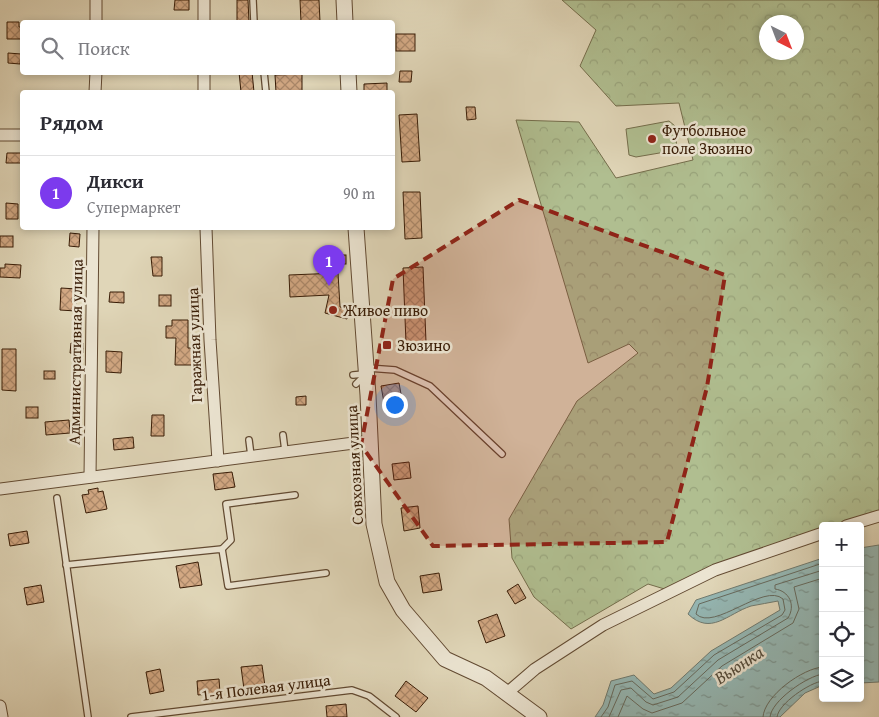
<!DOCTYPE html>
<html lang="ru">
<meta charset="utf-8">
<style>
:root{--surface:#fff;--page:#f7f7f7;--text:#2b2b33;--muted:#7c7c81;--line:#e1e1e2;--accent:#7c3aed}
body{margin:0;font-family:"Gentium Book Plus",serif;background:var(--page);color:var(--text)}
.controls{position:absolute;right:15px;bottom:15px;display:grid;overflow:hidden;border-radius:5px;box-shadow:0 2px 8px #0003}
.controls button{width:45px;height:45px;display:grid;place-items:center;padding:0;border:0;border-bottom:1px solid var(--line);background:var(--surface);color:var(--text);font:25px sans-serif}
.compass{position:absolute;left:759px;top:15px;width:45px;height:45px;border-radius:50%;background:var(--surface);box-shadow:0 2px 8px #0003;rotate:138deg}
.you{position:absolute;left:394px;top:404px;width:18px;height:18px;margin:-12px;border:4px solid #fff;border-radius:50%;background:#1a73e8;box-shadow:0 0 0 8px #1a73e833}
.badge{display:grid;place-items:center;width:32px;height:32px;border-radius:50%;background:var(--accent);color:#fff;font-size:16px;font-weight:700}
.pin{position:absolute;translate:-50% -41px;filter:drop-shadow(0 1px 2px #0008)}
.pin::after{content:'';position:absolute;top:26px;width:18px;height:15px;background:inherit;clip-path:polygon(0 0,100% 0,50% 100%)}
.list{margin:0;padding:0;list-style:none}
h2{display:flex;justify-content:space-between;align-items:center;height:65px;margin:0;padding:0 20px;font-size:21px}
h2 small{font-size:16px;font-weight:400;color:var(--muted)}
.list li{display:grid;grid-template-columns:32px 1fr auto;gap:15px;align-items:center;box-sizing:border-box;height:75px;padding:0 20px;border-top:1px solid var(--line)}
.list b{display:block;font-size:19px;white-space:nowrap}
.list p{margin:0;font-size:16px;white-space:nowrap;color:var(--muted)}
.list em{font-size:16px;font-style:normal;color:var(--muted)}
.icon{flex:none;width:28px;height:28px;fill:none;stroke:currentColor;stroke-width:2;stroke-linecap:round;stroke-linejoin:round}
.map{position:relative;flex:none;width:879px;height:717px;overflow:hidden}
.search{position:absolute;background:var(--surface);box-shadow:0 2px 8px #0003;left:20px;top:20px;width:375px;height:55px;display:flex;align-items:center;gap:12px;box-sizing:border-box;padding:0 18px;border-radius:5px;color:var(--muted);font-size:19px}
.panel{position:absolute;background:var(--surface);box-shadow:0 2px 8px #0003;left:20px;top:90px;width:375px;height:140px;border-radius:5px}
.map>svg:first-child{display:block}
</style>
<div class="map">
<svg width="879" height="717" viewBox="0 0 879 717">
<defs>
<pattern id="forest-crowns" width="20" height="18" patternUnits="userSpaceOnUse" patternTransform="scale(1.25)"><rect width="20" height="18" fill="#b0be90"/><path d="M2 6a3 3 0 1 1 6 0M12 15a3 3 0 1 1 6 0" fill="none" stroke="#98a37b"/></pattern>
<pattern id="water-ripples" width="26" height="14" patternUnits="userSpaceOnUse" patternTransform="scale(1.25)"><rect width="26" height="14" fill="#95b8b5"/><path d="M2 4q2-2 4 0t4 0M15 11q2-2 4 0t4 0" fill="none" stroke="#7b9591"/></pattern>
<pattern id="building-cross-hatch" width="8" height="8" patternUnits="userSpaceOnUse" patternTransform="scale(1.25)"><rect width="8" height="8" fill="#d2a883"/><path d="M0 0l8 8M0 8l8-8" fill="none" stroke="#ab8869"/></pattern>
</defs>
<rect width="100%" height="100%" fill="#e0d6b8"/>
<filter id="stains"><feTurbulence type="fractalNoise" baseFrequency=".004" numOctaves="4"/><feColorMatrix values="0 0 0 0 .2 0 0 0 0 .09 0 0 0 0 .02 0 0 0 .5 -.17"/></filter>
<radialGradient id="worn" r=".72"><stop offset=".6" stop-color="#630" stop-opacity="0"/><stop offset="1" stop-color="#630" stop-opacity=".3"/></radialGradient>
<path fill="url(#forest-crowns)" stroke="#746d4b" fill-rule="evenodd" d="M562,0h317v514l-31,12h-25v9l-152,56 -23,-7 -77,45 -37,-32 -22,-39 -3,-39 68,-118 61,-48 -9,-9 -41,19 -72,-243 63,2 37,56 77,-18 -14,-57 -63,3 -36,-40 16,-36zM766,22h30v30h-30z"/>
<path fill="#b0be90" stroke="#746d4b" d="M669,121l6,5 2,24 -41,7 -7,-2 -3,-26z"/>
<g fill="url(#water-ripples)" stroke="#707a6f">
<path d="M879,545v137l-19,1v-135z"/>
<path d="M823,558v127l-18,8 -25,24h-185l8,-12 8,-24 23,-6 20,19 17,-6 40,-37 69,-41 -2,-9c-9,2 -18,3 -27,5 -24,8 -40,30 -63,8l8,-14z"/>
</g>
<g fill="none" stroke-linecap="round" stroke-linejoin="round">
<g stroke="#666a5e" stroke-width="1">
<path d="M601,717l7,-10 7,-22 17,-4 21,18 21,-7 40,-37 68,-40 3,-5 -2,-11c-19,-17 -69,33 -87,15l3,-10 124,-41"/>
<path d="M609,717l12,-27 10,-2 15,14 7,3 25,-8 40,-37 70,-42c8,-13 1,-27 -13,-29v-4l48,-15"/>
<path d="M618,717l9,-21 16,13 9,4 30,-10 40,-37 71,-43 6,-14 -5,-22 29,-9"/>
<path d="M763,717c1,-21 40,-49 60,-50"/>
<path d="M770,717c1,-16 37,-41 53,-43"/>
<path d="M777,717c1,-13 33,-35 46,-36"/>
</g>
</g>
<g fill="url(#building-cross-hatch)" stroke="#381c06">
<path d="M175,0h14v10h-15z"/>
<path d="M237,0h11l1,22h-12z"/>
<path d="M300,0h19l1,22h-19z"/>
<path d="M7,22h12v5h3v12h-15z"/>
<rect x="396" y="34" width="19" height="17"/>
<path d="M8,53l13,1 -1,10 -12,-1z"/>
<path d="M400,71h12l-1,11h-12z"/>
<path d="M239,72h13l2,20h-13z"/>
<path d="M302,74v18h-26l-1,-17z"/>
<path d="M387,83v9h-23v-8z"/>
<path d="M466,107h9l1,12 -9,1z"/>
<path d="M417,114l3,47 -18,1 -3,-47z"/>
<path d="M7,153h15v10h-16z"/>
<path d="M403,192h17l2,46 -17,1z"/>
<path d="M6,203l12,1v15h-12z"/>
<path d="M70,233l10,1 -1,13 -10,-1z"/>
<rect x="0" y="236" width="13" height="11"/>
<rect x="335" y="255" width="11" height="9"/>
<path d="M151,257h11v19h-9z"/>
<path d="M5,264l16,1 -1,13 -20,-1v-9h5z"/>
<path d="M423,267l3,75 -20,1 -3,-75z"/>
<path d="M338,273l2,34 9,2 -2,10 -22,-6 4,-18 -39,2 -1,-22z"/>
<path d="M61,288l16,1 -1,22 -16,-1z"/>
<path d="M110,292h14v11l-15,-1z"/>
<rect x="159" y="295" width="12" height="11"/>
<path d="M172,320h16v28h7l-1,17h-19l1,-27h-10v-12h6z"/>
<path d="M71,343h12v10h-13z"/>
<path d="M2,349h14v42l-14,-1z"/>
<path d="M106,351l16,1 -1,21 -15,-1z"/>
<rect x="44" y="371" width="11" height="8"/>
<path d="M399,383l5,27 -18,4 -5,-28z"/>
<path d="M306,396v9h-10v-8z"/>
<rect x="26" y="407" width="12" height="11"/>
<path d="M152,415h12v21h-13z"/>
<path d="M69,420l1,13 -24,2 -1,-13z"/>
<path d="M133,437l1,11 -20,2 -1,-11z"/>
<path d="M409,462l2,16 -17,2 -2,-16z"/>
<path d="M232,472l3,15 -20,3 -2,-16z"/>
<path d="M98,488v4l5,-1 4,18 -21,4 -4,-18 7,-1 -1,-4z"/>
<path d="M418,506l2,22 -16,3 -3,-23z"/>
<path d="M27,531l2,12 -19,3 -2,-12z"/>
<path d="M198,562l4,23 -22,3 -4,-22z"/>
<path d="M439,573l3,17 -19,3 -3,-17z"/>
<path d="M518,584l8,14 -11,6 -8,-13z"/>
<path d="M41,585l3,17 -17,3 -3,-17z"/>
<path d="M497,614l8,22 -19,7 -8,-22z"/>
<path d="M262,665l3,21 -21,3 -3,-22z"/>
<path d="M160,669l4,22 -14,3 -4,-22z"/>
<path d="M219,679l1,14 -22,2 -1,-14z"/>
<path d="M406,681l22,17 -12,14 -21,-16z"/>
<path d="M346,704l1,13h-20l-1,-11z"/>
</g>
<g fill="none" stroke-linecap="round" stroke-linejoin="round">
<defs>
<g id="service">
<path d="M253,0l1,22"/>
<path d="M264,72l2,20"/>
<path d="M368,368l27,2 35,16 72,68"/>
<path d="M353,375l11,-1"/>
<path d="M356,384l9,-9"/>
<path d="M283,435l2,16"/>
<path d="M249,440l2,16"/>
<path d="M57,498l31,219"/>
<path d="M222,549l9,-9 -5,-36 69,-9"/>
<path d="M66,565l156,-16 6,37 98,-13"/>
<path d="M131,717l221,-27 17,6 27,21"/>
</g>
<g id="minor">
<path d="M96,22v-22"/>
<path d="M204,22v-22"/>
<path d="M95,92l1,-20"/>
<path d="M204,92v-20"/>
<path d="M0,135h22"/>
<path d="M206,228l4,112 8,121"/>
<path d="M90,477l3,-249"/>
<path d="M0,489l369,-48"/>
<path d="M846,526l33,-10"/>
<path d="M507,693l28,-24 68,-44 112,-55 108,-37"/>
<path d="M0,706l2,11"/>
</g>
<g id="tertiary">
<path d="M344,0l1,22"/>
<path d="M348,72l1,20"/>
<path d="M356,228l12,167 6,129 13,58 16,28 42,49 41,19 53,39"/>
</g>
</defs>
<use href="#service" stroke="#624a32" stroke-width="8"/>
<use href="#minor" stroke="#624a32" stroke-width="13"/>
<use href="#tertiary" stroke="#624a32" stroke-width="17"/>
<use href="#service" stroke="#ebe4d1" stroke-width="5.5"/>
<use href="#minor" stroke="#ebe4d1" stroke-width="11"/>
<use href="#tertiary" stroke="#ebe4d1" stroke-width="15"/>
</g>
<path fill="#8f2418" fill-opacity="0.2" stroke="#8f2418" stroke-width="4" stroke-dasharray="10 6" stroke-linejoin="round" d="M519,200l206,75 -18,112 -40,155 -234,4 -72,-101 32,-166z"/>
<g fill="#8f2418" stroke="#ebe4d1" stroke-width="2">
<circle cx="652" cy="139" r="5"/>
<circle cx="333" cy="310" r="5"/>
<rect x="382" y="340" width="10" height="10" rx="2.5"/>
</g>
<g text-anchor="middle" stroke-width="5" stroke-linejoin="round" paint-order="stroke">
<g font-size="16" fill="#381c06" stroke="#ebe4d1" text-anchor="start">
<text x="662" y="136">Футбольное<tspan x="662" dy="18">поле Зюзино</tspan></text>
<text x="343" y="316">Живое пиво</text>
<text x="397" y="351">Зюзино</text>
</g>
<g font-size="16" fill="#381c06" stroke="#ebe4d1">
<text transform="translate(194 345) rotate(-92)" y="6">Гаражная улица</text>
<text transform="translate(75 352) rotate(-89)" y="6">Административная улица</text>
<text transform="translate(354 465) rotate(-93)" y="6">Совхозная улица</text>
<text transform="translate(266 687) rotate(-7)" y="6">1-я Полевая улица</text>
</g>
<g font-size="18" font-style="italic" fill="#544b3b" stroke="#ebe4d1">
<text transform="translate(739 665) rotate(-33)" y="6">Вьюнка</text>
</g>
</g>
<rect width="100%" height="100%" filter="url(#stains)"/>
<rect width="100%" height="100%" fill="url(#worn)"/>
</svg>
<div class="controls">
<button>+</button>
<button>−</button>
<button><svg class="icon" aria-label="locate" viewBox="0 0 24 24"><circle cx="12" cy="12" r="6"/><path d="M12 2v4M12 18v4M2 12h4M18 12h4"/></svg></button>
<button><svg class="icon" aria-label="layers" viewBox="0 0 24 24"><path d="M12 4l9 5-9 5-9-5zM3 14l9 5 9-5"/></svg></button>
</div>
<svg class="compass" viewBox="-18 -18 36 36"><path d="M0-13l5 13h-10z" fill="#e53935"/><path d="M0 13l5-13h-10z" fill="#7c7c81"/></svg>
<div class="you"></div>
<div class="pin badge" style="left:329px;top:286px">1</div>
<div class="search"><svg class="icon" aria-label="search" viewBox="0 0 24 24"><circle cx="10" cy="10" r="6"/><path d="M15 15l6 6"/></svg>Поиск</div>
<section class="panel">
<h2>Рядом<small></small></h2>
<ul class="list">
<li><span class="badge">1</span><div><b>Дикси</b><p>Супермаркет</p></div><em>90 m</em></li>
</ul>
</section>
</div>
